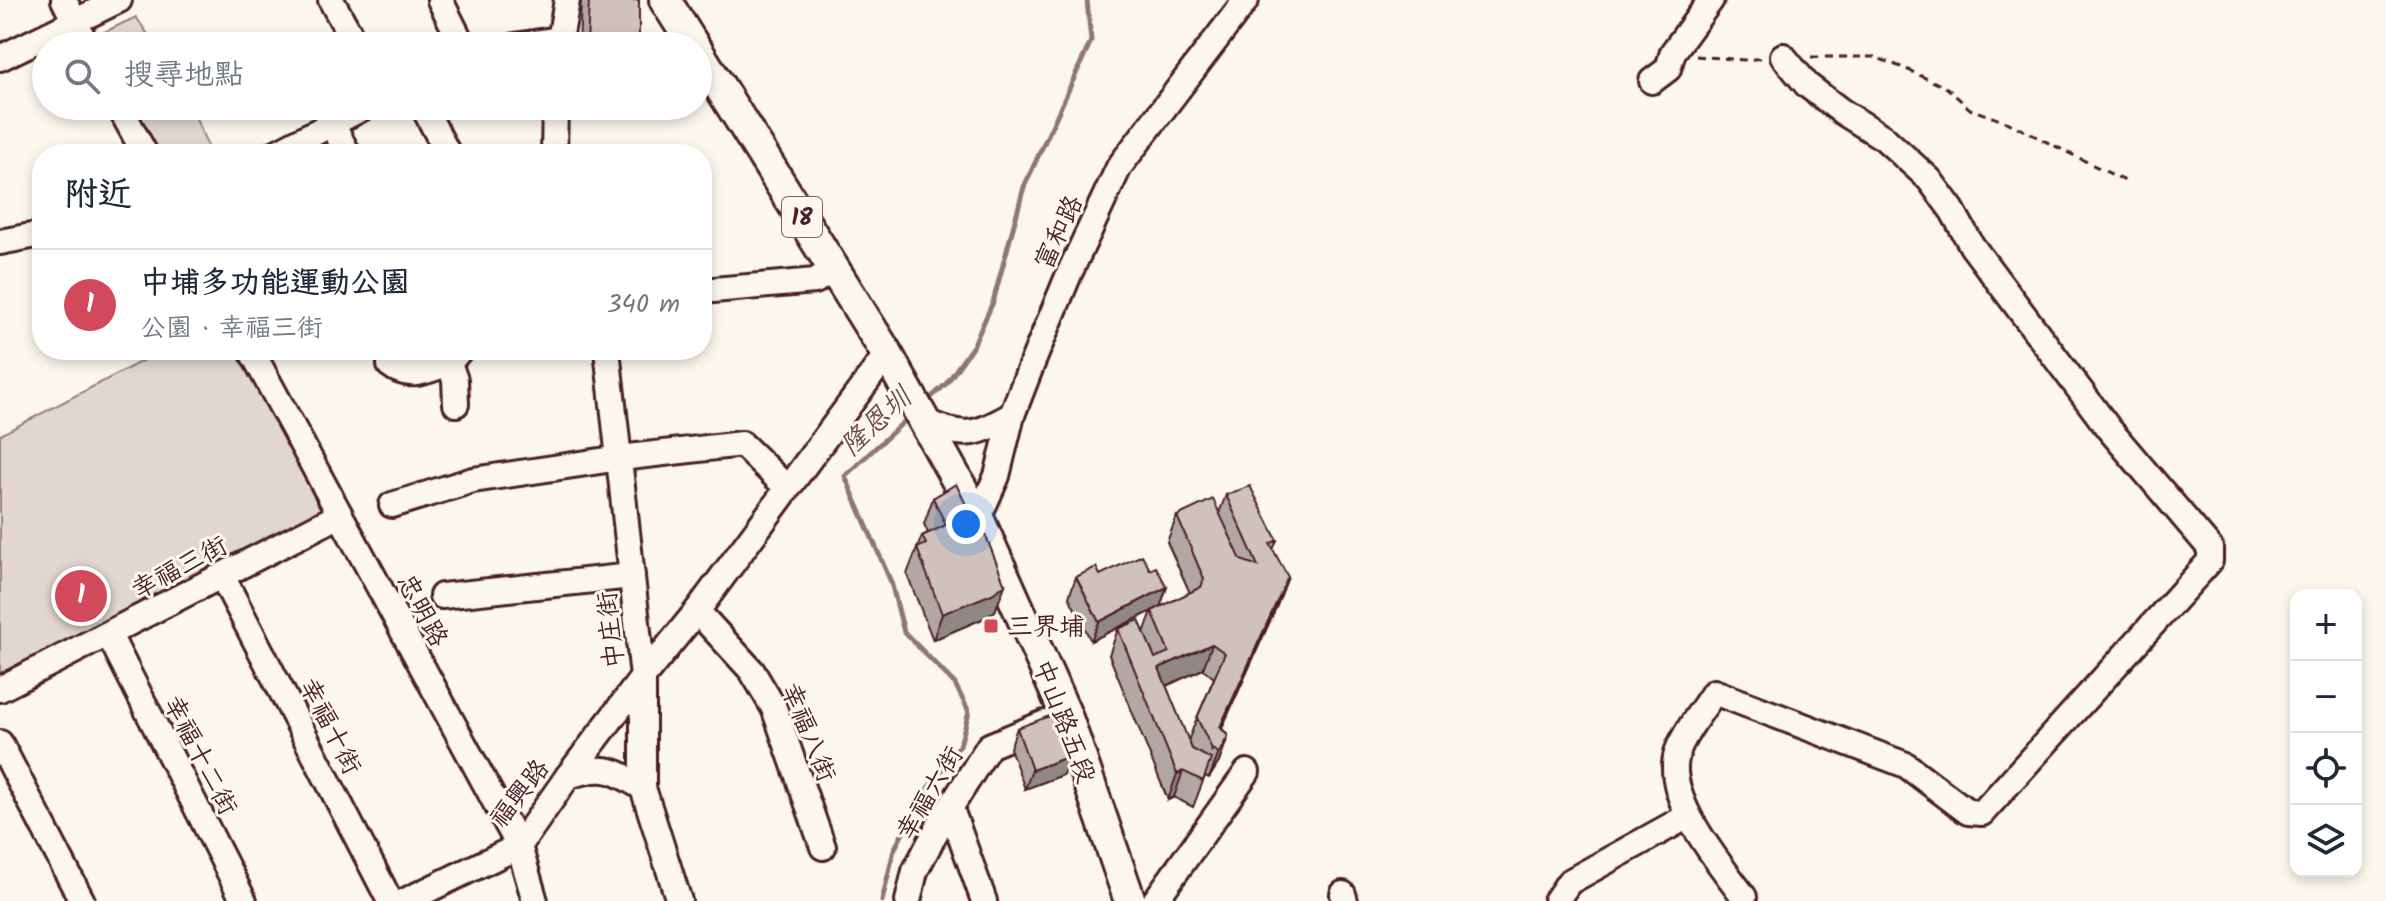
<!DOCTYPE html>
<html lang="zh-TW">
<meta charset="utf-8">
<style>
:root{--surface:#fff;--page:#f2f2f3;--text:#1f2937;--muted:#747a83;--line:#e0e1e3;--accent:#d1495b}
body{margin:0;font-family:Kalam,"LXGW WenKai TC",sans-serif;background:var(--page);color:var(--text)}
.controls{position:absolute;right:24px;bottom:24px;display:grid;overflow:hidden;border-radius:16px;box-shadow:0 4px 12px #0003}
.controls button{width:72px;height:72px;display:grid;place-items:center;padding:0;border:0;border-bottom:2px solid var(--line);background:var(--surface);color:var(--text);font:40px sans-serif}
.you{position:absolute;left:966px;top:524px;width:28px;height:28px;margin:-20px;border:6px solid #fff;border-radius:50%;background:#1a73e8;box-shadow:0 0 0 12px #1a73e833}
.badge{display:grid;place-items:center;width:52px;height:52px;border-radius:50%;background:var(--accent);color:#fff;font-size:26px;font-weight:700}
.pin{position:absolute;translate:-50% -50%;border:4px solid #fff;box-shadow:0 2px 8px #0006}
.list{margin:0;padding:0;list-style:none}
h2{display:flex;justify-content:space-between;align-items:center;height:104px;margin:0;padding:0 32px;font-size:34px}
h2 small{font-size:26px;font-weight:400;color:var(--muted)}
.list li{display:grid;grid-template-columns:52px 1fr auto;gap:24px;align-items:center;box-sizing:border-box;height:112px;padding:0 32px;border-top:2px solid var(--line)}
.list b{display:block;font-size:30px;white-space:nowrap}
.list p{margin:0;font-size:26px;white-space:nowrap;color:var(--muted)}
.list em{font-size:26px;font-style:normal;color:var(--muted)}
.icon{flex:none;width:44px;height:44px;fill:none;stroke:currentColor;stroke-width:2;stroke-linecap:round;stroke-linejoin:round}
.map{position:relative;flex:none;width:2386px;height:901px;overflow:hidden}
.search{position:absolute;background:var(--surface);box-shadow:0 4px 12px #0003;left:32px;top:32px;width:680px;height:88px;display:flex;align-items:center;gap:20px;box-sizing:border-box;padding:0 28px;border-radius:44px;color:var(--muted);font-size:30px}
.panel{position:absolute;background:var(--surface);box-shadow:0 4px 12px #0003;left:32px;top:144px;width:680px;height:216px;border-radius:32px}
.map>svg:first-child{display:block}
</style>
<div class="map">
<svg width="2386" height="901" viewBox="0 0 2386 901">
<rect width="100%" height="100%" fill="#fbf7ec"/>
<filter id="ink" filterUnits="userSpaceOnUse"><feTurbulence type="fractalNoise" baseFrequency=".0125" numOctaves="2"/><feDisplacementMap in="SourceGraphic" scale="16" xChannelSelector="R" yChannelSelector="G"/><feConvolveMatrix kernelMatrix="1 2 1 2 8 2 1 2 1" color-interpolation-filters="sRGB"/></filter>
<g filter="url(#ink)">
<g fill="#e2d7d0" stroke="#967b7e" stroke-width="2">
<path d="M136,17l20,29h-56l-6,-9z"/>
<path d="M134,106h57l20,48h-50z"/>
<path d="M163,350h75l84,162 -322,168v-245z"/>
</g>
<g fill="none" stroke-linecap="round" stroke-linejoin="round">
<g stroke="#907477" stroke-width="5">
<path d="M926,402l20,-18 27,-38 20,-44 31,-115 67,-146 -4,-41"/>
<path d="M882,901l12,-51 29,-55 37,-50 9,-33 -14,-28 -51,-52 -13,-50 -46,-106 64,-59"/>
</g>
<defs>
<g id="minor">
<path d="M64,0l23,46"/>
<path d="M331,0l23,42"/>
<path d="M440,0l23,46"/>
<path d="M515,46l44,-7"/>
<path d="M559,46l8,-46"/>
<path d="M0,58l119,-58"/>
<path d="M1652,81l16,-12 5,-17 38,-52"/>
<path d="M119,106l26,48"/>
<path d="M423,106l25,48"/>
<path d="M332,124l16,30"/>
<path d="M274,154l92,-48"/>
<path d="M554,154l1,-48"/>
<path d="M0,242l42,-8"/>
<path d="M702,291l113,-10 19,-12"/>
<path d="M251,350l268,496 16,55"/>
<path d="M607,350l36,327v111l36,113"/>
<path d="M390,365c20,16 38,5 59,-2"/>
<path d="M456,404l-1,-24 -6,-17 11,-13"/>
<path d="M926,422c39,17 50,13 86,-7"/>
<path d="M392,505l81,-25 147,-22 122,-14 45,44"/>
<path d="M978,518l19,-42 15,-61 19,-49 38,-92 50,-107 127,-167"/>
<path d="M222,576l168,325"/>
<path d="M442,596l190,-20"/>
<path d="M697,611l55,60 22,37 49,139"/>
<path d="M109,635l135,266"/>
<path d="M0,689l340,-174"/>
<path d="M0,743l82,158"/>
<path d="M568,776c35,-11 44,-8 75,12"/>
<path d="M951,809l33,92"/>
<path d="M1343,894l2,7"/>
<path d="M1744,897c-25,-35 -83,-101 -66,-147 8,-20 24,-39 36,-58l192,73 62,47 14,1 228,-252v-13l-101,-119 -137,-183 -20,-36 -23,-31 -45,-41 -43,-27 -34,-26 -24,-29"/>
<path d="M405,901l114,-55 49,-70 75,-99 54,-66 190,-257"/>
<path d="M908,901l7,-30 25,-47 49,-78 56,-23"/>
<path d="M1155,901l92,-129"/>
<path d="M1556,901l13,-19 119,-66"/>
</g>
<g id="major">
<path d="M665,0l29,46"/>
<path d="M698,52l189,302 91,164 88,197 64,186"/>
</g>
</defs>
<use href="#minor" stroke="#4a1f2b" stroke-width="30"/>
<use href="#major" stroke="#4a1f2b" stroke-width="36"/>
<g stroke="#4a1f2b" stroke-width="3" stroke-dasharray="8 6" stroke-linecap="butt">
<path d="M1696,56l48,4 20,-2"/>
<path d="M1811,57h63l30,11 43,20 23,21 39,14 116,58"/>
</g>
<use href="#minor" stroke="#fbf7ec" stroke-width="24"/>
<use href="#major" stroke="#fbf7ec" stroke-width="30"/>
</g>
<g fill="#b2a7a2" stroke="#4a1f2b" stroke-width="2" fill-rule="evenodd">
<path d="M581,0h58v46h-60z"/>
<path d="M1226,495l51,45 -4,10 5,53 -56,125 6,8 -9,26 -10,16 -4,-2 -12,31 -19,-10 -6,3 -59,-145 9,-26 26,4 8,-22 -61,30 -22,-44 7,-20 74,-7 17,17 -7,20 30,-14 -23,-51 10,-26 42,-3zM1203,669l11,9 -17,40 -9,23 -22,-55z"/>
<path d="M933,498l72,87 -10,26 -13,8 -49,21 -26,-66 15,-38 6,-3 -4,-9z"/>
<path d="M1017,728l53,28 -7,19 -38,14 -15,-41z"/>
</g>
<g fill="#918884" stroke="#4a1f2b" stroke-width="2">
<path d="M1288,577l-10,26 -67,149 9,-25z"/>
<path d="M1005,585l-10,26 -13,8 -49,21 9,-26z"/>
<path d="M1167,587l-7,20 -69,34 8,-19z"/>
<path d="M1212,644l-9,25 -53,24 9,-25z"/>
<path d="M1228,736l-9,26 -10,16 10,-25z"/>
<path d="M1070,756l-7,19 -38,14 7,-19z"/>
<path d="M1183,771l-9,26 -6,3 9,-26z"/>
</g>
<g fill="#cfc2bc" stroke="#4a1f2b" stroke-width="2">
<path d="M589,0h50v46h-52z"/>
<path d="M956,484l15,31 6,-2 28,72 -13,9 -50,20 -25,-66 9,-4 -4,-8 24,-11 -13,-27z"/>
<path d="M1250,486l27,54 -7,4 18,33 -68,150 8,9 -9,17 -7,-4 -15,-31 28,-65 -13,-9 -53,24 33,81 19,10 -8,22 -20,-10 -6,3 -59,-145 21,-9 16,38 14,-6 -17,-41 49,-24 3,-8 -27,-63 36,-17 28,61 17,6 -32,-71z"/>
<path d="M1142,555l8,15 6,-3 11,20 -68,35 -23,-45 20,-10 4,8z"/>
<path d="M1055,714l15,42 -38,14 -15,-42z"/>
</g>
</g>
<rect fill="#d1495b" stroke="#fbf7ec" stroke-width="3" x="983" y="618" width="16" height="16" rx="4"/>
<g text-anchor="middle" stroke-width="6" stroke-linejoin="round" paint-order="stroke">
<rect fill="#fbf7ec" stroke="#7f6065" stroke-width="2" x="782" y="197" width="40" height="40" rx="6"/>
<g font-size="24" font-weight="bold" fill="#4a1f2b">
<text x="802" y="225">18</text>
</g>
<g font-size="26" fill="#4a1f2b" stroke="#fbf7ec">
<text transform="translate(1058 232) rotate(-65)" y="9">富和路</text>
<text transform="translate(179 567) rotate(-28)" y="9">幸福三街</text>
<text transform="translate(423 610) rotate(62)" y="9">忠明路</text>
<text transform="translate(610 630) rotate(-96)" y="9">中庄街</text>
<text transform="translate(1065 721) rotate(69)" y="9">中山路五段</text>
<text transform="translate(331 726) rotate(63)" y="9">幸福十街</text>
<text transform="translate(809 732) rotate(68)" y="9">幸福八街</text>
<text transform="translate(201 755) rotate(63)" y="9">幸福十二街</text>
<text transform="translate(519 793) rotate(-52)" y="9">福興路</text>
<text transform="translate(929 793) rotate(-59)" y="9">幸福六街</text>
</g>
<g font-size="26" fill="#4a1f2b" stroke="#fbf7ec" text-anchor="start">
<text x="1007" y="635">三界埔</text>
</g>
<g font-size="28" font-style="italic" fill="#6d4a51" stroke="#fbf7ec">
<text transform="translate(875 421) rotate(-43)" y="10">隆恩圳</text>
</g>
</g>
</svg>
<div class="controls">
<button>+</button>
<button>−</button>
<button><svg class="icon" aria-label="locate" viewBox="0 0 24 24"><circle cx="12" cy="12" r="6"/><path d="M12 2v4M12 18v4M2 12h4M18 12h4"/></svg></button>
<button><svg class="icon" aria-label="layers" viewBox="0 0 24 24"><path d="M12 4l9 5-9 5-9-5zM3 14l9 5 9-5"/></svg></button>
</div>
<div class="you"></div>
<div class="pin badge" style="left:81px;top:596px">1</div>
<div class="search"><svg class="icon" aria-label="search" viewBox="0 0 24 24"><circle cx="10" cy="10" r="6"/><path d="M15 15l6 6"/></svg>搜尋地點</div>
<section class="panel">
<h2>附近<small></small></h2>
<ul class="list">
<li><span class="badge">1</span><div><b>中埔多功能運動公園</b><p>公園 · 幸福三街</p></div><em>340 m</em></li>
</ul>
</section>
</div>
